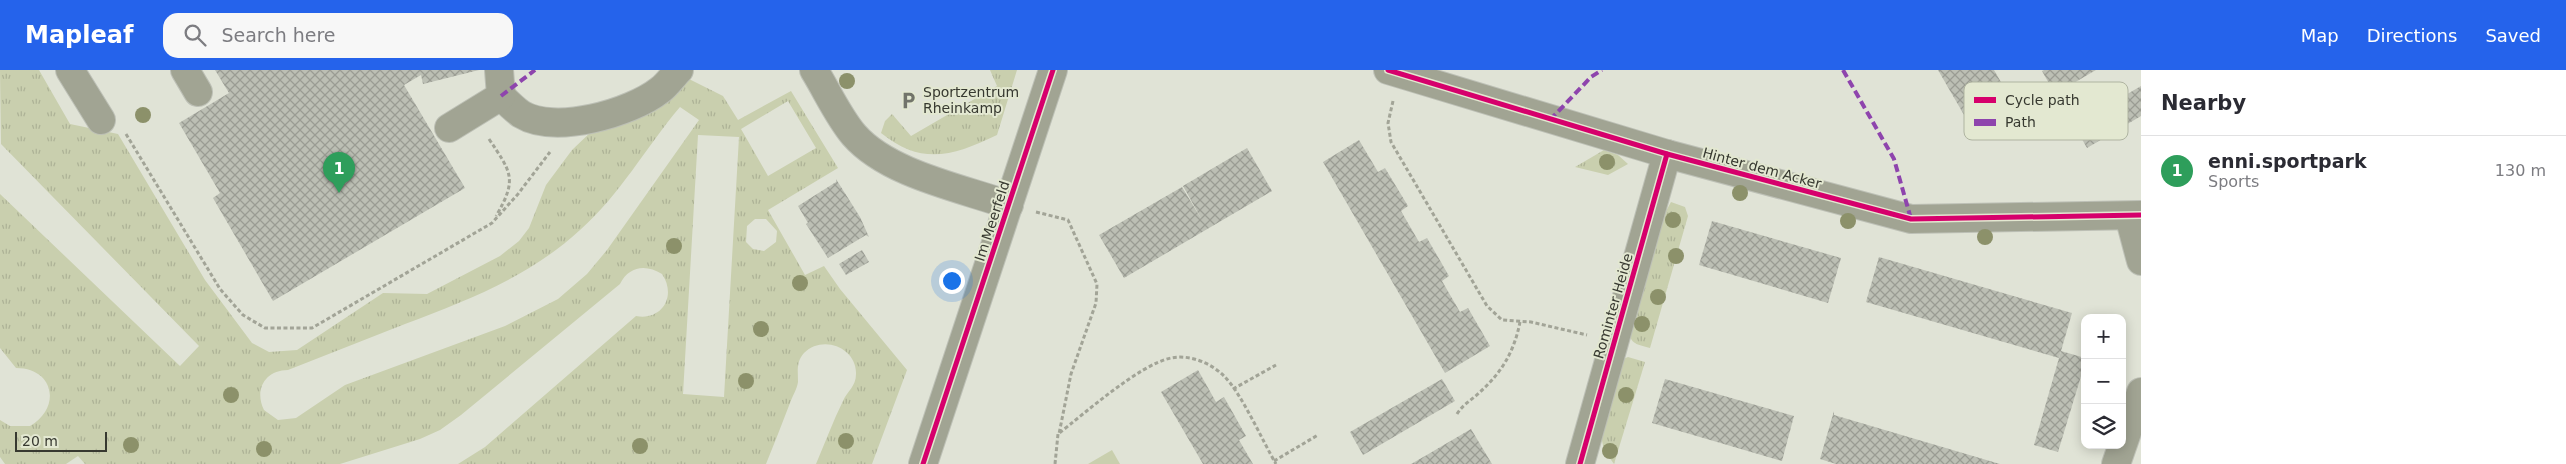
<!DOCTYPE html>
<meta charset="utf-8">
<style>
:root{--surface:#fff;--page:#f7f7f7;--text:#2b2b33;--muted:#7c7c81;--line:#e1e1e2;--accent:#2563eb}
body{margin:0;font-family:"DejaVu Sans",sans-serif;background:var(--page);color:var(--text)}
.controls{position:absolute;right:15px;bottom:15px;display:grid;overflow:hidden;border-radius:10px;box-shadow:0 2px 12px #0003}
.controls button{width:45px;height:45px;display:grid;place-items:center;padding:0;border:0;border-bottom:1px solid var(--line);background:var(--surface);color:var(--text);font:25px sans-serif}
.scale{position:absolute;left:15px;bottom:12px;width:92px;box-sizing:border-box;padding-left:5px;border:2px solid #373930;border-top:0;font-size:14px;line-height:18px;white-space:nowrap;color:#373930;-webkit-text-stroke:4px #e3e8d1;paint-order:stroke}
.you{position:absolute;left:951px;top:210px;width:18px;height:18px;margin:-12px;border:4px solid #fff;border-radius:50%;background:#1a73e8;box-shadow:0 0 0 8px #1a73e833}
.badge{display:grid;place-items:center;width:32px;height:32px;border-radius:50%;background:var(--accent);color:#fff;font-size:16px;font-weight:700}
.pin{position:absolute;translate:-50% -41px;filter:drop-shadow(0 1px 2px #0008)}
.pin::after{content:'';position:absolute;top:26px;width:18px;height:15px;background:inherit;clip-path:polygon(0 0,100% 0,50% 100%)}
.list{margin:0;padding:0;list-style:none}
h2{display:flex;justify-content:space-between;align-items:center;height:65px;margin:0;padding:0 20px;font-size:21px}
h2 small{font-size:16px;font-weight:400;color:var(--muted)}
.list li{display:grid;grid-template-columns:32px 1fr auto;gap:15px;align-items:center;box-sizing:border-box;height:70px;padding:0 20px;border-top:1px solid var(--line)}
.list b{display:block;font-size:19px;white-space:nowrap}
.list p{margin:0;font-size:16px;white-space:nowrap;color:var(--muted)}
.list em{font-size:16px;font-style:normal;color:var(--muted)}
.icon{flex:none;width:28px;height:28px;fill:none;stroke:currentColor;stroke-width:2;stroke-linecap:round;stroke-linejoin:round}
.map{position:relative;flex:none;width:2141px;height:394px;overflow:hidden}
header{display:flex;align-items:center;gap:30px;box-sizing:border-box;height:70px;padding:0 25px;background:var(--accent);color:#fff}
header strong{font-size:24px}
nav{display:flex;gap:28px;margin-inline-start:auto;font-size:18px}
.search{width:350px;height:45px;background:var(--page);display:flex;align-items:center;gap:12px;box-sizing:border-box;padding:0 18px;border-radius:15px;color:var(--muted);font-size:19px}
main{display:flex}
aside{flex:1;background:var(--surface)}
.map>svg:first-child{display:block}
</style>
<header>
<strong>Mapleaf</strong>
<div class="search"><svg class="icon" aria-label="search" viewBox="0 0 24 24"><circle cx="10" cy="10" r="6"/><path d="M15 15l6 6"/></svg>Search here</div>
<nav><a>Map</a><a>Directions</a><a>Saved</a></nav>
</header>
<main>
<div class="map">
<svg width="2141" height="394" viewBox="0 0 2141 394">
<defs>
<pattern id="grass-tufts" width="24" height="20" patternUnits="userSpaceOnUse" patternTransform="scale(1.25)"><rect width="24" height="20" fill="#c9cfae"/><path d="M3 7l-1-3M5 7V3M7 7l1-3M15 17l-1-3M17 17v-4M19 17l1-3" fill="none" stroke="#adb296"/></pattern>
<pattern id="building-cross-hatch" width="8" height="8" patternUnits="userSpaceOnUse" patternTransform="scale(1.25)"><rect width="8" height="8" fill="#bcbfb4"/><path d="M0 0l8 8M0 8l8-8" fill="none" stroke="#9a9c93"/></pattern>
</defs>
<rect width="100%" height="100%" fill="#e0e3d6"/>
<g fill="url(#grass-tufts)" fill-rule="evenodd">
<path d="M0,0h39l31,54 48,10 87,146 47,63 17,9 28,-2 86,-57 44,1 73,-38 19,-15 10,-13 17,-43 26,-35 22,-21 93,-51 36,18 15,24 53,-29 47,77 -70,42 37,65 19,-9 16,23 67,81 -35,94h-56c9,-21 17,-43 27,-63 4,-10 13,-14 13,-27 1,-26 -33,-40 -52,-21 -8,9 -6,18 -6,29 -1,7 -6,15 -8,21 -8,21 -16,41 -24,61h-308l27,-17 151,-131c26,5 41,-20 26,-42 -16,-10 -33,-8 -42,10l-159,131 -21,15 -20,9 -80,25h-255l-7,-8 -12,8h-61l-5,-7v-37l10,6h20c32,-19 24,-58 -14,-58l-16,-20v-154l180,172 19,-20 -198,-202zM788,31l28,47 -48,28 -27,-47zM680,37l19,13 -92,130 -20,24 -29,25 -53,27 -160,59 -49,33 -18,2 -14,-10c-10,-20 1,-40 24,-40 39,-15 78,-31 117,-46 63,-24 124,-47 175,-94 40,-35 66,-83 100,-123zM698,65l41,2 -15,260 -41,-3zM755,149h11l11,12 -1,11 -12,9 -11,-2 -7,-7 1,-16z"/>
<path d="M990,0h27l-20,65c-44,21 -75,31 -116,-2l4,-12 7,-7 19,22 86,-50z"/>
<path d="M1604,80l14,5 10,9 -20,11 -33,-8z"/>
<path d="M1671,132l14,5 3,9 -38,132c-10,-3 -19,-3 -21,-15l37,-122z"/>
<path d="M1628,287l17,5 -31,102 -10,-14 -3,-14 22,-77z"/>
</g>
<path fill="#c9cfae" d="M1112,380l8,14h-32z"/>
<g fill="url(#building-cross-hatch)">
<path d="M215,0h264l-56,14 -2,-9 -17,10 61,103 -192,113 -60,-103 7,-5 -41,-70 50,-30z"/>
<path d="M1938,0h56l19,33 -42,24z"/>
<path d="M2044,0h52l-41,24 -13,-23z"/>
<path d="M2141,16v30l-54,32 -13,-23z"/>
<path d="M1359,70l19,32 7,-4 23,38 -7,5 18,31 8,-4 22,38 -7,5 18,31 8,-4 22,38 -45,27 -122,-211z"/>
<path d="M1247,78l25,43 -148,87 -25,-43 83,-48 20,33 -19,-34z"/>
<path d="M836,109l24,38 9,20 -3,-2 -38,23 -22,-34 2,-1 -10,-17 38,-24z"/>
<path d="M1712,151l129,37 -13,45 -129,-38z"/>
<path d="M862,180l7,12 -23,13 -7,-11z"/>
<path d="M1879,187l193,56 -13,45 -193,-56z"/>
<path d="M2061,281l24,7v5l-27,89 -24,-7z"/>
<path d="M1198,300l18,32 8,-5 22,39 -7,4 14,24h-50l-42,-72z"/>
<path d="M1442,309l13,22 -92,54 -13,-23z"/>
<path d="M1665,309l129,37 -12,45 -65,-19 6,-19 -6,19 -65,-19z"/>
<path d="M1834,341v4l166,49h-164l-16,-5z"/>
<path d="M1471,359l21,35h-81l14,-8z"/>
</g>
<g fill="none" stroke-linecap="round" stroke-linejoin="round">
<defs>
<g id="minor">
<path d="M70,0l31,50"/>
<path d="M185,0l13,22"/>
<path d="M814,0c13,21 24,46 40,65 34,39 107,53 155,70"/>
<path d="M1388,0l279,84 244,65 230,-4"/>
<path d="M501,26c6,6 13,13 20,18 34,21 110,-1 139,-24 7,-5 13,-14 19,-20"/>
<path d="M449,58l52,-32 -2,-26"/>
<path d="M2129,146l12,45"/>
<path d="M923,394l130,-394"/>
<path d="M1580,394l87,-310"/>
<path d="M2116,394l25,-72"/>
</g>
</defs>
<use href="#minor" stroke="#bdc0b6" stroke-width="30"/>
<g stroke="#a2a497" stroke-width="3" stroke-dasharray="4 2.5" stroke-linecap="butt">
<path d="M1393,31l-5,22 3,19 96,164 15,14 29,2 56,13"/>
<path d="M126,64l94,155 23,26 22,13h47l180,-105 26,-29 32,-42"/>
<path d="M489,69c22,33 29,40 7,77"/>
<path d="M1036,142l32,8 29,64 -1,19 -25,71 -12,60"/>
<path d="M1233,319l43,-24"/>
<path d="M1457,344c6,-10 15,-14 23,-22 22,-20 34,-40 40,-70"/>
<path d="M1274,391l44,-26"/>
<path d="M1055,394l3,-30c26,-20 82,-70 113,-76 18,-4 40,5 53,18 18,18 38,64 52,88"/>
</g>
<use href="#minor" stroke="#a1a493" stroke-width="28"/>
<g stroke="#8e44ad" stroke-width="4" stroke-dasharray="8 4" stroke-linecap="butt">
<path d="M1843,0l51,89 17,60"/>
<path d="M501,26l34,-26"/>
<path d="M1550,50l41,-43 11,-7"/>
</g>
<defs>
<g id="cycleway">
<path d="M1388,0l279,84 244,65 230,-4"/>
<path d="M923,394l130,-394"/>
<path d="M1580,394l87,-310"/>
</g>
</defs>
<use href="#cycleway" stroke="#e3e8d1" stroke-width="8"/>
<use href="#cycleway" stroke="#d6006c" stroke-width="5"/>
</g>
<g fill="#8c916a">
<circle cx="847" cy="11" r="8"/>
<circle cx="143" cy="45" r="8"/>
<circle cx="1607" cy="92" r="8"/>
<circle cx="1740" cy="123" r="8"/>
<circle cx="1673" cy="150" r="8"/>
<circle cx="1848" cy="151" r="8"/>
<circle cx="1985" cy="167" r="8"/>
<circle cx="674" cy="176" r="8"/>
<circle cx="1676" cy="186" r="8"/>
<circle cx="800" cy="213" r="8"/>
<circle cx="1658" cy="227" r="8"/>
<circle cx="1642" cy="254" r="8"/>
<circle cx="761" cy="259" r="8"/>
<circle cx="746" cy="311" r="8"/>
<circle cx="231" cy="325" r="8"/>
<circle cx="1626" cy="325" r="8"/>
<circle cx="846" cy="371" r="8"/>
<circle cx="131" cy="375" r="8"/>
<circle cx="640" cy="376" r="8"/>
<circle cx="264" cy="379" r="8"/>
<circle cx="1610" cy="381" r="8"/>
</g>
<defs>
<symbol id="parking-bare" viewBox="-9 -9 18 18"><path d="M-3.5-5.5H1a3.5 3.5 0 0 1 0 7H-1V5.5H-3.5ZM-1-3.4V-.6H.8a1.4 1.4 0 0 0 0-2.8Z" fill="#72746a" stroke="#e3e8d1" stroke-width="2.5" paint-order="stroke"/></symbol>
</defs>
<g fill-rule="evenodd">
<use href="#parking-bare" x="896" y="18" width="25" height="25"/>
</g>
<g text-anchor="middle" stroke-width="4" stroke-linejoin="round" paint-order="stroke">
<g font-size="14" fill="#373930" stroke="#e3e8d1" text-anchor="start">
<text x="923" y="27">Sportzentrum<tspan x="923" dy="16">Rheinkamp</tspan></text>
</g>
<g font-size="14" fill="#373930" stroke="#e3e8d1">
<text transform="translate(1762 98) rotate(15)" y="5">Hinter dem Acker</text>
<text transform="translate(992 151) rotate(-72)" y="5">Im Meerfeld</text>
<text transform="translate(1613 236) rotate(-74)" y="5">Rominter Heide</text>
</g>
</g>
<rect x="1964" y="12" width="164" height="58" rx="8" fill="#e3e8d1" stroke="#afb4a1" stroke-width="1"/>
<rect x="1974" y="27" width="22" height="6" fill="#d6006c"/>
<rect x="1974" y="49" width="22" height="7" fill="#8e44ad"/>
<g font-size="14" fill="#373930">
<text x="2005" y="35">Cycle path</text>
<text x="2005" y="57">Path</text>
</g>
</svg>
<div class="controls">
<button>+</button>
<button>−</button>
<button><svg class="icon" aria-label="layers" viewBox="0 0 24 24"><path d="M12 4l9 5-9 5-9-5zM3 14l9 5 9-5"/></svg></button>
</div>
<div class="scale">20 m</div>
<div class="you"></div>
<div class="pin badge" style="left:339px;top:123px;background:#2e9e5b">1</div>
</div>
<aside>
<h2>Nearby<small></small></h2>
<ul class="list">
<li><span class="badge" style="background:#2e9e5b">1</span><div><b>enni.sportpark</b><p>Sports</p></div><em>130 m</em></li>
</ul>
</aside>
</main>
